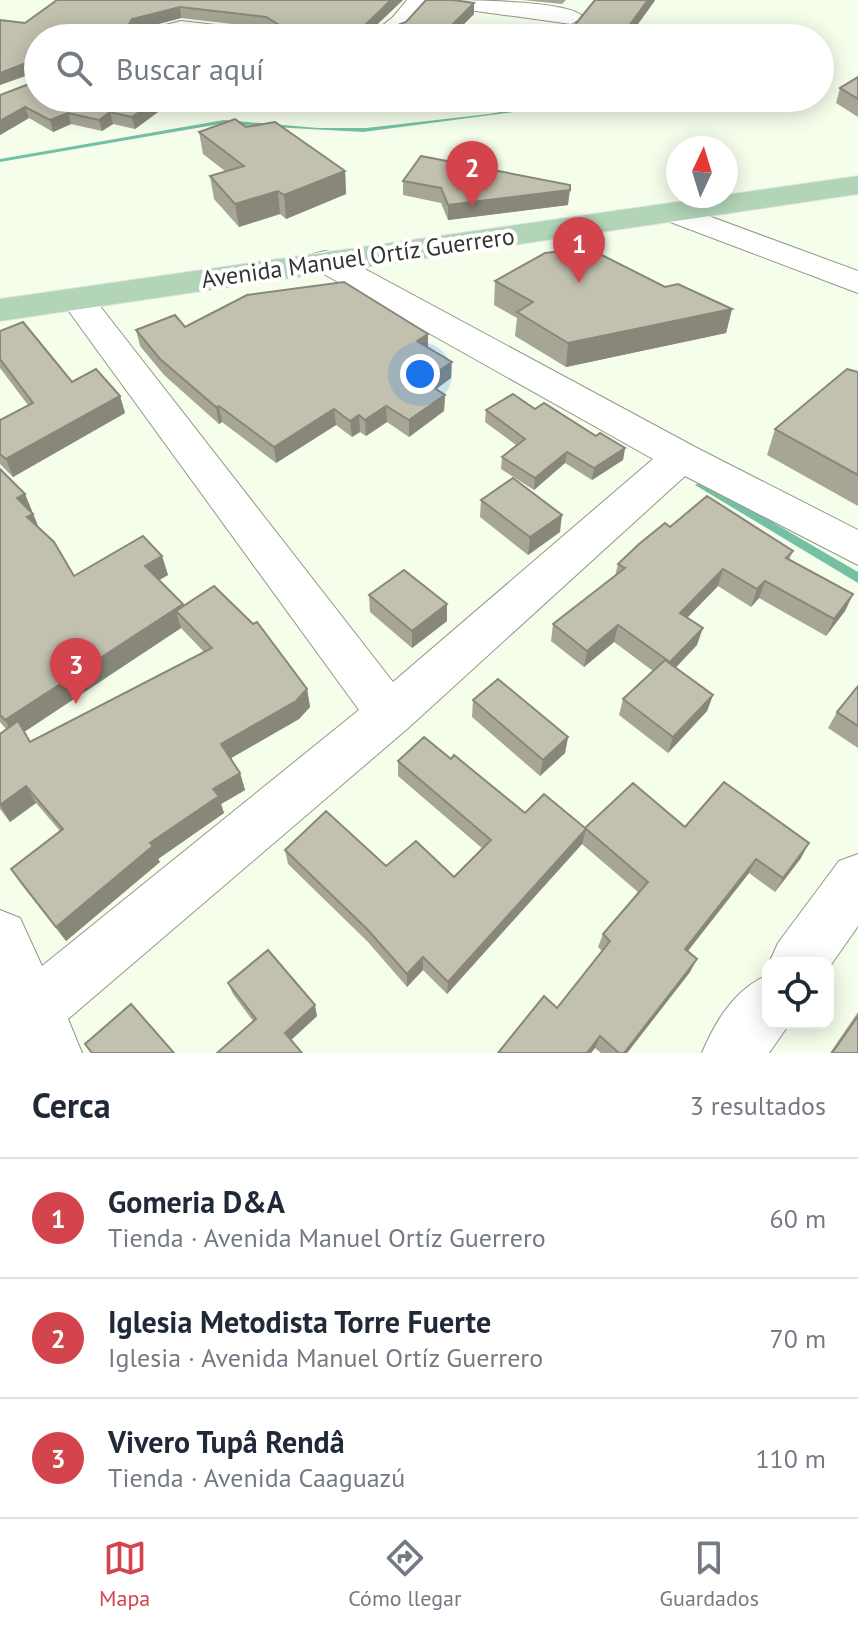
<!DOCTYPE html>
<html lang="es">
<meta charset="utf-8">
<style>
:root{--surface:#fff;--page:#f2f2f3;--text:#1f2937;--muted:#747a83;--line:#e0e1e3;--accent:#d4444c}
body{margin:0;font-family:"PT Sans",sans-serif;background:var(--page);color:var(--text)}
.controls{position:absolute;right:24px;bottom:24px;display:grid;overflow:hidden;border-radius:16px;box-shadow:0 4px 20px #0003}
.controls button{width:72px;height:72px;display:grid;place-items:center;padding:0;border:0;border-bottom:2px solid var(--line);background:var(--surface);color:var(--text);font:40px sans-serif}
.compass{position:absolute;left:666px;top:136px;width:72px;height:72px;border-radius:50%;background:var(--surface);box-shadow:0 4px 20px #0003;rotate:4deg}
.you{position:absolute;left:420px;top:374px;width:28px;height:28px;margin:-20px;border:6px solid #fff;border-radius:50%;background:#1a73e8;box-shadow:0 0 0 12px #1a73e833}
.badge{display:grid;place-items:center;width:52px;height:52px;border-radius:50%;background:var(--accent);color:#fff;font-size:26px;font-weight:700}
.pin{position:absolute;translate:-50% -66px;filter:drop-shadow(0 2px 4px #0008)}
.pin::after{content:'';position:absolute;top:42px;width:28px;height:24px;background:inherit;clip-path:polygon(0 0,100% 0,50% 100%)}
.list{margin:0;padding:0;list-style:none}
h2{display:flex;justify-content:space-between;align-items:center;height:104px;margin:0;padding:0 32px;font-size:34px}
h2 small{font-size:26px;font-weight:400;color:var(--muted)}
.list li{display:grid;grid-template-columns:52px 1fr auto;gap:24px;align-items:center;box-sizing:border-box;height:120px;padding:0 32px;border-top:2px solid var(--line)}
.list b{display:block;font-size:30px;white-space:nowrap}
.list p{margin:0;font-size:26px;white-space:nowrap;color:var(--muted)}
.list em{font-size:26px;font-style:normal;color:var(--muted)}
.icon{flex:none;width:44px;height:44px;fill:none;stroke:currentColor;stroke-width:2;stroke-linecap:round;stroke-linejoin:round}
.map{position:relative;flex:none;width:858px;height:1053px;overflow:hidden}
.search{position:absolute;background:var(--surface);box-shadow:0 4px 20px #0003;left:24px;right:24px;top:24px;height:88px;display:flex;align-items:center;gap:20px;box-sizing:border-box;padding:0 28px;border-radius:44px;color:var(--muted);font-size:30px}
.sheet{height:464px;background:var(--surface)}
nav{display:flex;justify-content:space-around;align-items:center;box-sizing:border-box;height:112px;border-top:2px solid var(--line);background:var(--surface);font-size:22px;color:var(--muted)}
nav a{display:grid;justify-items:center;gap:4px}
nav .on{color:var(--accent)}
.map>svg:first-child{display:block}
</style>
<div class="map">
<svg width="858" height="1053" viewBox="0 0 858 1053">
<rect width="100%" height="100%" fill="#f5fdeb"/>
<g fill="#75c0a5">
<path d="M581,98h37l-255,34 -143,-8 -220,38v-3l224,-39 94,8h48l123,-14z"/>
<path d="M702,481l156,91v11l-163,-98z"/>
</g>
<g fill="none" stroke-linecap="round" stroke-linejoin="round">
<defs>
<g id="minor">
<path d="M407,0h24c-21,30 -27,38 -64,38l26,-21z"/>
<path d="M435,0c25,0 136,0 148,17l-12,7 -124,-17z"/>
<path d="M181,21l86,10 12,7h-147l3,-5z"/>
<path d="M676,204l182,67v22l-193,-73 -4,-7 4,-7z"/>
<path d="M325,251l12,3 358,193 163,83v35l-173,-89 -278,253 -339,290 14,34h-82v-143l20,8 22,48 317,-256 -294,-404 -5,-7 5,-7 12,-3 12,3 304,390 260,-223 -340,-191 -4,-7 4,-7z"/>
<path d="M858,854v72l-30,43v-6h-59l9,-20 61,-82z"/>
<path d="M768,975v48h22l-21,30h-67c13,-32 34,-65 66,-78z"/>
</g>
<path id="major" d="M858,176v18l-858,127v-22z"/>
</defs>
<use href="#minor" stroke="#929989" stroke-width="2"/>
<use href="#major" stroke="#e2e3e2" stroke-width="2"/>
<use href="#minor" fill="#fff" fill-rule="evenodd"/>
<use href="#major" fill="#b2d5b7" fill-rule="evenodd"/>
</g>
<g fill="#a7a696" fill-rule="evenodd">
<path d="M57,0h346l-31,29 18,-1 84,-25v11l-24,24h-412v60h139l-42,31 -22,-5 -11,7 -31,-7 -18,8 -24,-14 -29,17v-40l37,-14 1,-9 -38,13v-65l25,3zM181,18l86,10 3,2 -126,-2z"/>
<path d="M522,0h44l-4,4z"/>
<path d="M858,77v40l-22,-14 4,-15z"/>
<path d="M246,127l99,44 1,23 -60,25 -6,-5 -41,13 -25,-28 -4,-23 15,-5 -22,-17 -4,-22z"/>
<path d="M403,181l165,24 -120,15 -7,-17 -38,-8z"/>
<path d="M495,281l170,6 67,22 -6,24 -160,34 -51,-31 2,-18 -23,-13z"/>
<path d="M185,327l243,21 23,30 -15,11 9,6 -1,16 -35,26 -22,-15 -21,14 -6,-4 -8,5 -16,-12 -60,38 -54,-41 -3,2 -55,-49 -24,-29 -4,-16z"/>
<path d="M0,331l72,51 48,14 5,17 -112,64 -13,-13v-44l28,-15 -28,-37z"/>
<path d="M858,372v134l-91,-51 8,-26z"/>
<path d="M535,409l90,39 -2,12 -31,20 -27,-17 -31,27 -33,-21 1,-12 14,-12 -31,-23 1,-12z"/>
<path d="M0,469l25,25 13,33 36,49 88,-20 6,19 -9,5 24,24 1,2 123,83 3,18 -11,12 -68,39 9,15 5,17 -24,14 3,9 -66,46 2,3 -94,79 -45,-57 -10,-15 49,-38 -24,-28 -26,19 -10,-13v-75l6,-5 -6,-7zM181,628l23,24 -174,90 -6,-10z"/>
<path d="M481,500l79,32 -32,23 -48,-38z"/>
<path d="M670,527l123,24 -4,9 64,34 -8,17 -19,25 -67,-38 -8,9 -33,-21 -31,32 10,27 -22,23 38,27 -6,16 -39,42 -49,-38 4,-16 30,-28 -39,-29 -30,25 -33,-26 2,-17 62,-48 3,-12z"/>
<path d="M369,595l78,26 -35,27 -42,-36z"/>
<path d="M858,686v62l-30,-20 9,-16z"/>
<path d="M473,700l95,37 -3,16 -25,23 -68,-59z"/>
<path d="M451,759l74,54 60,15 100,-1 116,31 -26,34 -26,-19 -61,78 2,21 -63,81h-26l-6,-5 -4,5h-93l59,-45 45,-57 -4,-4 5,-13 35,-42 -56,-48 -135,150 -24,-24 -16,17 -39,-45 -80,-78 -3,-14 169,27 29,-28 -85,-73v-15z"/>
<path d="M228,983l89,33 -26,24 -38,-19 -20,-27z"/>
<path d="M858,1012v41h-28z"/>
</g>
<g fill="#88877a">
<path d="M391,0h12l-38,36v-11z"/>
<path d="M648,0h7l-1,2 -26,36h-8z"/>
<path d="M474,3v11l-24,24h-11z"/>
<path d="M180,7l1,11 -47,12 -7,-3 5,-8z"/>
<path d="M34,60l3,11 -37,14v-12z"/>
<path d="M159,98h18l-42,31 -3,-12z"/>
<path d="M25,107l4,11 -29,17v-14z"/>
<path d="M110,112l3,12 -11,7 -3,-11z"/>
<path d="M68,113l3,11 -18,8 -3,-12z"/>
<path d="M345,171l1,23 -60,25 -2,-24z"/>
<path d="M570,190l-2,15 -120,15v-15z"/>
<path d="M278,191l2,23 -41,13 -4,-23z"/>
<path d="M732,309l-6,24 -160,34 2,-24z"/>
<path d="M428,334v16l-11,-9z"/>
<path d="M452,362l-1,16 -27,20v-17z"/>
<path d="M445,395l-1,16 -35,26v-17z"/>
<path d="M120,396l5,17 -112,64 -7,-18z"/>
<path d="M219,406l3,16 -3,2 -3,-17z"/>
<path d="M386,406l1,16 -21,14 -1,-16z"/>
<path d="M334,409l2,16 -60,38 -2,-16z"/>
<path d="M359,415l1,17 -8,5 -2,-16z"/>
<path d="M625,448l-2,12 -31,20 2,-12z"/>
<path d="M567,452l-2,11 -31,27 1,-12z"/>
<path d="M25,494l16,39 -6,3 -18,-38z"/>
<path d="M562,515l-2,17 -32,23 2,-18z"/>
<path d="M162,556l6,19 -17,10 -6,-19z"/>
<path d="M723,569l-5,17 -43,44 5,-17z"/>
<path d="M765,581l-6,17 -8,9 6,-18z"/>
<path d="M853,594l-8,17 -19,25 8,-17z"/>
<path d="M183,604l6,19 -13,-12 5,17 -166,110 -10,-18z"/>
<path d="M447,604v17l-35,27v-17z"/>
<path d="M618,625l-4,17 -30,25 3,-16z"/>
<path d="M703,628l-6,17 -32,34 5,-17z"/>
<path d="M307,689l3,18 -11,12 -73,42 -5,-17z"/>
<path d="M713,695l-6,16 -39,42 5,-16z"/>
<path d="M568,737l-3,16 -25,23 3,-16z"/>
<path d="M240,773l5,17 -24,14 3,9 -66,46 2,3 -94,79 -10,-14 157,-138z"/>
<path d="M26,786l10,17 -26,19 -10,-17z"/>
<path d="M586,829l-4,15 -135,150 1,-12z"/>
<path d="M809,843l-8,15 -26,34 8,-14z"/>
<path d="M756,859l-7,14 -70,89 6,-13z"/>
<path d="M423,957v13l-16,17v-13z"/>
<path d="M697,959l-7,13 -63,81h-3z"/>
<path d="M315,1005l2,11 -29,27 -3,-10z"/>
<path d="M600,1036l-5,12 -4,5h-4z"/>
</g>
<g fill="#c2c1af" stroke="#88877a" stroke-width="2" fill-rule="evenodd">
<path d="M57,0h334l-26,25 -1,4 26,-1 16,-6 20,-22h27l21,3 -35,35h-401v60h121l-27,19 -22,-5 -11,8 -31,-7 -18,7 -25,-13 -25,14v-26l37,-14 1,-18 -4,-3 -34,13v-53l25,3zM180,7l86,10 15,9 -3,4 -151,-3 5,-8z"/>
<path d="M595,0h53l-28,38h-56z"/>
<path d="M858,77v22l-18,-11z"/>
<path d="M235,119l11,8 29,-5 70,49 -61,24 -6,-4 -43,13 -25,-28 34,-10 -45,-34z"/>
<path d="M421,156l149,29v5l-122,15 -7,-17 -38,-7z"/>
<path d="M588,248l77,39 13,-3 54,25 -164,34 -51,-31 16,-10 -38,-21 50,-28z"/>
<path d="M344,282l84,52 -11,7 35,21 -28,19 21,14 -36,25 -23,-14 -21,14 -6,-5 -9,6 -16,-12 -60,38 -55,-41 -3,1 -56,-48 -24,-29 39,-15 10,12 62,-32z"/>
<path d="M23,322l49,60 24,-13 24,27 -114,63 -6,-5v-34l33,-17 -33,-44v-28z"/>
<path d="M847,369l11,3v103l-83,-46z"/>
<path d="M513,394l22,15 9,-6 52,33 4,-3 25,15 -31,20 -27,-16 -32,26 -33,-21 23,-18 -39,-29z"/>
<path d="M0,469l25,25 -8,4 16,16 -6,3 27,25 20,34 69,-40 19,20 -17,10 38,38 -178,116 -5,-5z"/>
<path d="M513,478l49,37 -32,22 -49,-37z"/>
<path d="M707,496l86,55 -7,7 67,36 -19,25 -69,-38 -8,8 -34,-20 -43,44 23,15 -33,34 -52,-37 -31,26 -34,-27 72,-56 -7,-4 21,-20 26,-21 5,4z"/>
<path d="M404,570l43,34 -35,27 -43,-36z"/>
<path d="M214,586l39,38 4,-2 50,67 -11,12 -75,43 19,29 -27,16 6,7 -69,47 3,3 -97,81 -45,-58 52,-40 -37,-43 -26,19v-71l18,-13 12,21 182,-94 -36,-37z"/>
<path d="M665,660l48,35 -40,42 -50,-38z"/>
<path d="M498,679l70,58 -25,23 -70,-60z"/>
<path d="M858,686v40l-21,-14z"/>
<path d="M424,737l27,22 3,-4 71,58 19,-19 41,34 48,-45 52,44 39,-45 85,61 -26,35 -27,-19 -71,90 12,10 -73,94h-5l-19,-17 -13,17h-89l46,-57 13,12 53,-67 -7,-7 45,-52 -62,-53 -138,153 -25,-25 -16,17 -40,-45 -82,-79 41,-39 60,55 30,-25 38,36 37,-37 -93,-79z"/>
<path d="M268,950l47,55 -30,28 17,20h-85l39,-34 -28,-36z"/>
<path d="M131,1004l43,49h-82l-7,-9z"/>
<path d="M858,1016v37h-26z"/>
</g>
<g text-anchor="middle" stroke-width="8" stroke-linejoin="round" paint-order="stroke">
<g font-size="24" fill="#333630" stroke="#fff">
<text transform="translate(358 258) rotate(-8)" y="8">Avenida Manuel Ortíz Guerrero</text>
</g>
</g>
</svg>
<div class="controls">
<button><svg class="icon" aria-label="locate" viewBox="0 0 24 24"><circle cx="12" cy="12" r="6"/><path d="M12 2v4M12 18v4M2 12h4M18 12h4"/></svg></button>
</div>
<svg class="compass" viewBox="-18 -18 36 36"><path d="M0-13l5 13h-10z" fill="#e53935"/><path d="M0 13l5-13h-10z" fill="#747a83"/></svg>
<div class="you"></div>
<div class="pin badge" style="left:579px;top:283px">1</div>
<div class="pin badge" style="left:472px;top:207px">2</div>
<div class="pin badge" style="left:76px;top:704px">3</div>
<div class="search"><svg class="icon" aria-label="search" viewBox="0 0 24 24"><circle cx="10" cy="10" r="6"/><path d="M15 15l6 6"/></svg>Buscar aquí</div>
</div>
<section class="sheet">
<h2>Cerca<small>3 resultados</small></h2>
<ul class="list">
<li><span class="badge">1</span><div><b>Gomeria D&amp;A</b><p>Tienda · Avenida Manuel Ortíz Guerrero</p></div><em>60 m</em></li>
<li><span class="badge">2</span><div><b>Iglesia Metodista Torre Fuerte</b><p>Iglesia · Avenida Manuel Ortíz Guerrero</p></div><em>70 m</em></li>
<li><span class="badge">3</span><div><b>Vivero Tupâ Rendâ</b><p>Tienda · Avenida Caaguazú</p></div><em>110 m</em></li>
</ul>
</section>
<nav>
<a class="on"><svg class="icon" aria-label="map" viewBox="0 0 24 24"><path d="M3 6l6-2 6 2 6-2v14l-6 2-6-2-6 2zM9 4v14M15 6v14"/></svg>Mapa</a>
<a><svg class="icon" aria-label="directions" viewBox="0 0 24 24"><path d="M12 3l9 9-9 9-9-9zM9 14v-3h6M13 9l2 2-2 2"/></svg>Cómo llegar</a>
<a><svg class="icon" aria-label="saved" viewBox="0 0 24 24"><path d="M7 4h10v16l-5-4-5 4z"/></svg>Guardados</a>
</nav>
